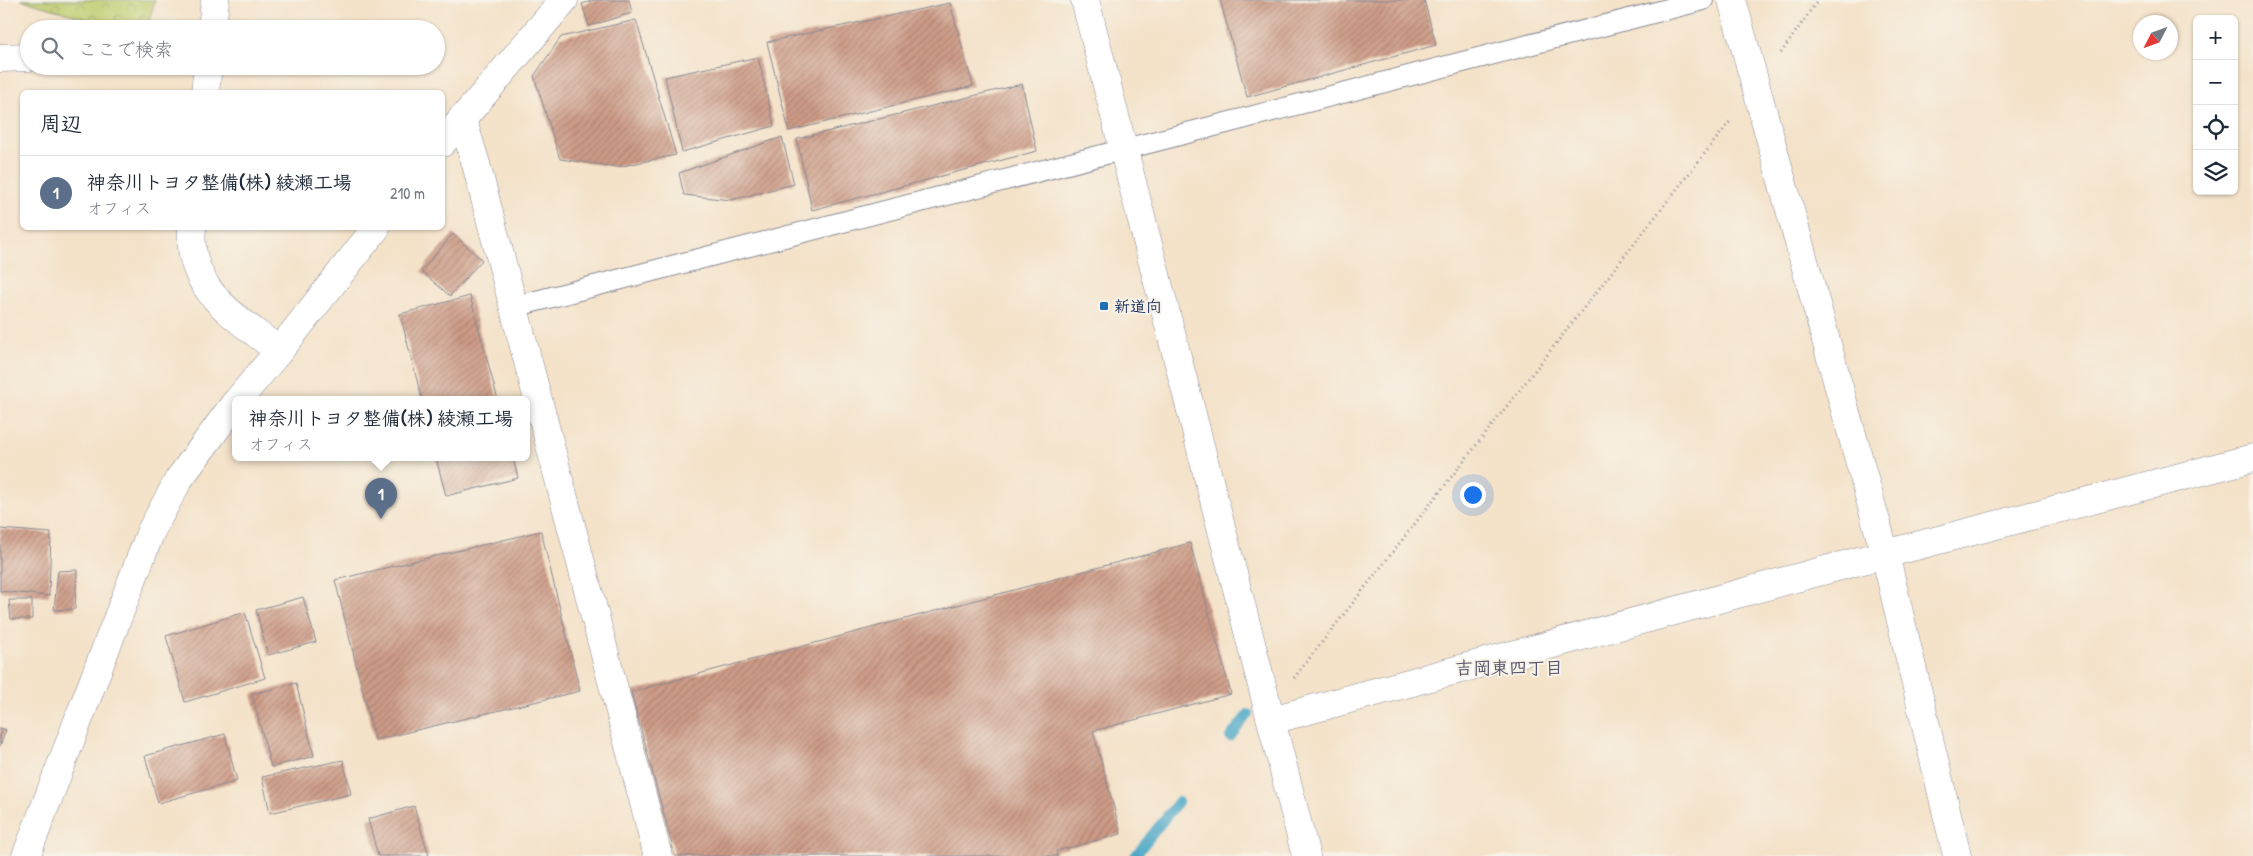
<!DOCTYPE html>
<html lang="ja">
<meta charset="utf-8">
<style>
:root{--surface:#fff;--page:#f6f6f7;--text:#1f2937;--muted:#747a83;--line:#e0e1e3;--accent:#1f6fb2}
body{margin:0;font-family:"Patrick Hand","Klee One",sans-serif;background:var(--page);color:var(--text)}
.controls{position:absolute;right:15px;top:15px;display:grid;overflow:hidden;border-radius:8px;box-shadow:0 1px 4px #0004}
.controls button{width:45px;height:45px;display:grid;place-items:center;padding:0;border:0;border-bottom:1px solid var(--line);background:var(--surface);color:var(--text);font:25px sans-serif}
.compass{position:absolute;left:2133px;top:15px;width:45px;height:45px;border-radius:50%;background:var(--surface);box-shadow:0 1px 4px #0004;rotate:228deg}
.you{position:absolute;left:1472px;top:494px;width:18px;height:18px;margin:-12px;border:4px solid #fff;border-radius:50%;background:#1a73e8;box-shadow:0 0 0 8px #1a73e833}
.badge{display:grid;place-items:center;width:32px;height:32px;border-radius:50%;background:var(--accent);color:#fff;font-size:16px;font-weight:700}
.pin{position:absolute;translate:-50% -41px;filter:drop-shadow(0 1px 2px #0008)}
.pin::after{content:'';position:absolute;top:26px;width:18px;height:15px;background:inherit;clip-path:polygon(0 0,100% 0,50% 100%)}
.popup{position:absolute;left:232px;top:396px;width:298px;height:65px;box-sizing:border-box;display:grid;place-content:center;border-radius:8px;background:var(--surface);filter:drop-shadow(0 1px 4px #0005);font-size:16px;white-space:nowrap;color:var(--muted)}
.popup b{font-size:19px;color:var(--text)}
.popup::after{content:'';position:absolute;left:50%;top:100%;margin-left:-10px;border:10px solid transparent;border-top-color:var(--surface)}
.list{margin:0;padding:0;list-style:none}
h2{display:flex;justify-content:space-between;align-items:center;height:65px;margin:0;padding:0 20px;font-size:21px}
h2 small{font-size:16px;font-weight:400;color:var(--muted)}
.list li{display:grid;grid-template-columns:32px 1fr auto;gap:15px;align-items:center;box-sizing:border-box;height:75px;padding:0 20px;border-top:1px solid var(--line)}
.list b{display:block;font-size:19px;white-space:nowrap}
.list p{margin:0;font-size:16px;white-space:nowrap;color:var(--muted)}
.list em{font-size:16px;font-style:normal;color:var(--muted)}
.icon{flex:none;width:28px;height:28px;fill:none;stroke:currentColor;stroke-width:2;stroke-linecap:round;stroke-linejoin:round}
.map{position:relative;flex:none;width:2253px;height:856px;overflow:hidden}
.search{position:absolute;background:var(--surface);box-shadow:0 1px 4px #0004;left:20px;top:20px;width:425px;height:55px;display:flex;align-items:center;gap:12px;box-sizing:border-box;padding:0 18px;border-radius:28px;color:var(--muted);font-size:19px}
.panel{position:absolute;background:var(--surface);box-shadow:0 1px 4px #0004;left:20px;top:90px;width:425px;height:140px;border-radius:8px}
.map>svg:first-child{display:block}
</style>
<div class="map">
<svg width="2253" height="856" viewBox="0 0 2253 856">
<defs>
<pattern id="park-crowns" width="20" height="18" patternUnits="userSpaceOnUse" patternTransform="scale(1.25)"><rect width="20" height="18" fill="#bfcb6d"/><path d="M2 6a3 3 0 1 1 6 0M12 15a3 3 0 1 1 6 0" fill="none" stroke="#9aa55d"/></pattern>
<pattern id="building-hatch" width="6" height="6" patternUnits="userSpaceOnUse" patternTransform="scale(1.25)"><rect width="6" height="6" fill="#ce9b86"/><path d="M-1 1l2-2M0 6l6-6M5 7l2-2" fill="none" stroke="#a67f71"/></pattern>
</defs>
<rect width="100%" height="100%" fill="#f7f3e8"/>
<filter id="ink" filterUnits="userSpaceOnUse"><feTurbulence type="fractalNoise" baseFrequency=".02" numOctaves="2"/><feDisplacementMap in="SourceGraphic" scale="10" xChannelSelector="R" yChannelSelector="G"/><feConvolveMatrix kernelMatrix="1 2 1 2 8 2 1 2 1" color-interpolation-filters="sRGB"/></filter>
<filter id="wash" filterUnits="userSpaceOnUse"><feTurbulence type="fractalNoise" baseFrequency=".0096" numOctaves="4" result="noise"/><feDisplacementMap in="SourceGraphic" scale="20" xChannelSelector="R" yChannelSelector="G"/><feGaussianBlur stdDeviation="1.12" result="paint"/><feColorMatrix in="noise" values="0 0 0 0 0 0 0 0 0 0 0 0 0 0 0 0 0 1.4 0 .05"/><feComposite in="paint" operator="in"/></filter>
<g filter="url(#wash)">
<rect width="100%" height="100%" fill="#f4e2c9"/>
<path fill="url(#park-crowns)" stroke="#6d7d66" d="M21,0h134l-8,29h-25z"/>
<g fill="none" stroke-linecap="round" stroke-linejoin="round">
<g stroke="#47a6c6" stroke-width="10">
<path d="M1230,737l18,-23"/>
<path d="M1135,856l43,-54"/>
</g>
</g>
<g id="blocks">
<g fill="url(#building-hatch)">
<path d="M594,0h35l3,13 -43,13 -7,-22z"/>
<path d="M1220,0h204l12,45 -189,52z"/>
<path d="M950,3l23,83 -184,45 -22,-89z"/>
<path d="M636,20l40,135 -59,12 -57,-8 -26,-83 27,-39z"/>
<path d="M758,57l16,69 -92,26 -17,-75z"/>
<path d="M1022,84l15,67 -225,59 -15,-71z"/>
<path d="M782,137l12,47 -63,16 -47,-5 -5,-22z"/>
<path d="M453,234l29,26 -32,36 -29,-25z"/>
<path d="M470,296l28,104h-76l-22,-86z"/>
<path d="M436,458h77l5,20 -72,18z"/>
<path d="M0,529l51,4 -2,63 -49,-5z"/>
<path d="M541,531l39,160 -205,49 -40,-160z"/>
<path d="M1190,543l41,151 -138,37 28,103 -65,17 1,5h-382l-44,-164z"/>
<path d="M77,570l-2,39 -21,1 4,-39z"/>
<path d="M303,597l13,45 -48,13 -12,-45z"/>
<path d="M9,600h23v19h-21z"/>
<path d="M245,612l20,66 -80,24 -19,-66z"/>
<path d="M296,683l18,73 -43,11 -19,-73z"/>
<path d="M0,728l6,2 -6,16z"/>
<path d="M225,734l12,47 -79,22 -13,-47z"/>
<path d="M343,760l8,34 -81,19 -8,-36z"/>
<path d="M414,806l15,50h-51l-10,-37z"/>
</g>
</g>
</g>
<g filter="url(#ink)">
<use href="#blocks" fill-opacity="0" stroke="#888894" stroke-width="1"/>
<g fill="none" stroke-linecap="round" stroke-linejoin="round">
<defs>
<path id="lane" d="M513,307l1190,-307"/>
<g id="street">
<path d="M1732,0l153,554 72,302"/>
<path d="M212,29l3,-29"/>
<path d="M0,58l29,-1"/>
<path d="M205,92l3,-26"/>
<path d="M462,118l14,46 182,692"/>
<path d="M192,228c-6,63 44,88 87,123"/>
<path d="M1272,720l613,-166 368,-96"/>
</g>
<g id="secondary">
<path d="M1085,0l221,856"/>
<path d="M442,143l122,-143"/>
<path d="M238,400l41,-49 97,-123"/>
<path d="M26,856l125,-325 28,-52 57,-77"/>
</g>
</defs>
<use href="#lane" stroke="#888894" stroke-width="22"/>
<use href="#street" stroke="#888894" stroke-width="29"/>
<use href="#secondary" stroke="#888894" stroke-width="29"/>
<g stroke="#888894" stroke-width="3" stroke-dasharray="1 4" stroke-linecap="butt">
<path d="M1781,53l37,-53"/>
<path d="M1294,678l437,-558"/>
</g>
<use href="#lane" stroke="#fff" stroke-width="20"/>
<use href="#street" stroke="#fff" stroke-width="28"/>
<use href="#secondary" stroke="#fff" stroke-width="28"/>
</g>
</g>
<rect fill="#1f6fb2" stroke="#f7f3e8" stroke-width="2" x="1099" y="301" width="10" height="10" rx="2.5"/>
<g text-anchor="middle" stroke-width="4" stroke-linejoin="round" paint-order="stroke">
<g font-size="16" font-weight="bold" fill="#1b2f5e" stroke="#f7f3e8" text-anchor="start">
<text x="1114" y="312">新道向</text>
</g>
<g font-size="18" font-weight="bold" fill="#5a556c" stroke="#f7f3e8">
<text x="1509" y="674">吉岡東四丁目</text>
</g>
</g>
</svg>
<div class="controls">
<button>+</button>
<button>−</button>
<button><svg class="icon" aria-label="locate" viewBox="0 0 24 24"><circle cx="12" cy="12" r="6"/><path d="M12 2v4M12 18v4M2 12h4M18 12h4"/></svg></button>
<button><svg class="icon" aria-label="layers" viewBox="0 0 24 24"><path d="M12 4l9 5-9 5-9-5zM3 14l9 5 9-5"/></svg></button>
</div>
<svg class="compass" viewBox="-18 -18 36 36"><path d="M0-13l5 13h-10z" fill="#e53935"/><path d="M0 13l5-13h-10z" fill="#747a83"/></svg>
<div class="you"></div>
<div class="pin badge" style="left:381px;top:519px;background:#5c6f8a">1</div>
<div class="popup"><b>神奈川トヨタ整備(株) 綾瀬工場</b>オフィス</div>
<div class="search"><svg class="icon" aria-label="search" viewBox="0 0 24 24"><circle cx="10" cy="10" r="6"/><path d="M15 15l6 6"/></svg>ここで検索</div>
<section class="panel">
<h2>周辺<small></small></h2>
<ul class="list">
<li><span class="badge" style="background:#5c6f8a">1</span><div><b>神奈川トヨタ整備(株) 綾瀬工場</b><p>オフィス</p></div><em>210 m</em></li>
</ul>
</section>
</div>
